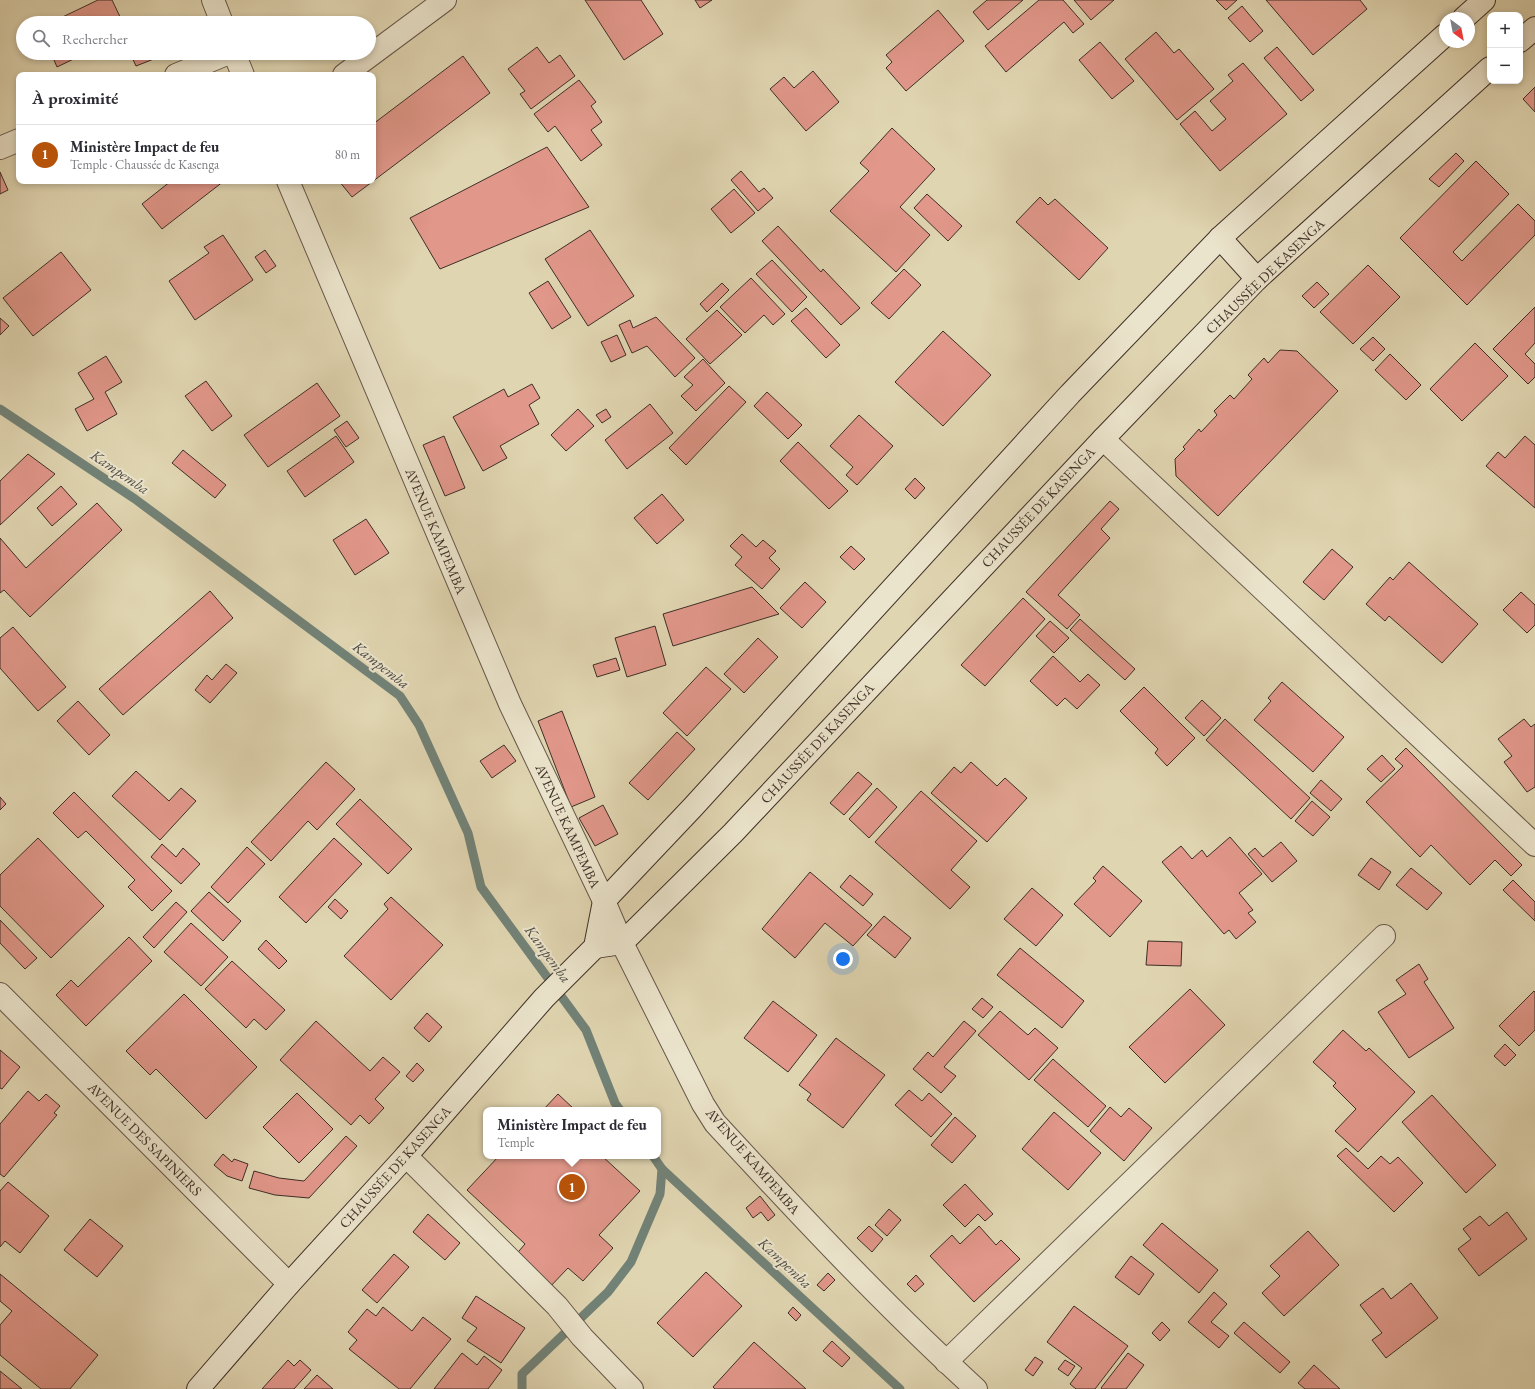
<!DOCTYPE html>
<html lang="fr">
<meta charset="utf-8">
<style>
:root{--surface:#fff;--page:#f2f2f3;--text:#2b2b33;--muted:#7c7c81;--line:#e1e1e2;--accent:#b45309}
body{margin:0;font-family:"EB Garamond",serif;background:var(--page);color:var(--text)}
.controls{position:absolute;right:12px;top:12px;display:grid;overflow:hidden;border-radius:8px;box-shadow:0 2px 6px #0003}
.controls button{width:36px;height:36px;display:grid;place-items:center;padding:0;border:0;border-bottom:1px solid var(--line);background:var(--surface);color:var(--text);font:20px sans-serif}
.compass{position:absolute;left:1439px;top:12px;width:36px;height:36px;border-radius:50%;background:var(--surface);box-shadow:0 2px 6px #0003;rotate:148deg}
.you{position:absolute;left:843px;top:959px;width:14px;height:14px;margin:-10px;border:3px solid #fff;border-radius:50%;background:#1a73e8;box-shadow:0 0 0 6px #1a73e833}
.badge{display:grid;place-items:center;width:26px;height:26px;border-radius:50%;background:var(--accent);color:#fff;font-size:13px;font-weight:700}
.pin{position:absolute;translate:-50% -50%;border:2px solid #fff;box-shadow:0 1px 4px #0006}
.popup{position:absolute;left:483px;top:1107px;width:178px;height:52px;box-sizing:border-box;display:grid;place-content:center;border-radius:8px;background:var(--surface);filter:drop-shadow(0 1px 3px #0005);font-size:13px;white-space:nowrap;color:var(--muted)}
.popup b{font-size:15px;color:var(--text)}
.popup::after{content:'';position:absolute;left:50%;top:100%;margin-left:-8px;border:8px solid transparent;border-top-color:var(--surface)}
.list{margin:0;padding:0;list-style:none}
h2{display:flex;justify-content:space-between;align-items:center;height:52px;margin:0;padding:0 16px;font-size:17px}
h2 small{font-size:13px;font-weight:400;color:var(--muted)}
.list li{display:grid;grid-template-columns:26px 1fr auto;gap:12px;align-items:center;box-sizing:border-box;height:60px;padding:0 16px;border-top:1px solid var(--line)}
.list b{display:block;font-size:15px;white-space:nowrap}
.list p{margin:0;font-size:13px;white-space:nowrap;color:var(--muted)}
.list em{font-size:13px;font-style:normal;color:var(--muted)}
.icon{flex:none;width:22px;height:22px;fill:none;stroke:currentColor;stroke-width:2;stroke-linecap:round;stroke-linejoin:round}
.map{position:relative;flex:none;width:1535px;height:1389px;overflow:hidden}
.search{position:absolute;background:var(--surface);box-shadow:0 2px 6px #0003;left:16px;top:16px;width:360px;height:44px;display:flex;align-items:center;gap:10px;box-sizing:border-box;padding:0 14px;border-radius:22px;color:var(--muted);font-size:15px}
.panel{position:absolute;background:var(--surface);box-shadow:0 2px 6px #0003;left:16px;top:72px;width:360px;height:112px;border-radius:8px}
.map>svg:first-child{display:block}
</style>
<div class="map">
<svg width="1535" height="1389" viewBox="0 0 1535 1389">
<rect width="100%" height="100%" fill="#e0d5b1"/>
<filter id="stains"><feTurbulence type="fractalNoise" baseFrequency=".005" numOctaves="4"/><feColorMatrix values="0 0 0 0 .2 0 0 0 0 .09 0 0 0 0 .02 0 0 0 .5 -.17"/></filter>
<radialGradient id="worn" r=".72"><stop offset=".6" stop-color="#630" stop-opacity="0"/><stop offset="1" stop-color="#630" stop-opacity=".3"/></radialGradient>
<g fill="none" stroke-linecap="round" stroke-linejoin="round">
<g stroke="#728277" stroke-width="9">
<path d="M0,409l135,90 265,197 19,29 49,108 13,54 105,143 29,73 5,7"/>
<path d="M653,1156l9,13 238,220"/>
<path d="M522,1389v-15l86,-82 23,-30 29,-68 2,-25"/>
</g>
</g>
<g fill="#e1978a" stroke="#3e2f27">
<path d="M98,0h14l11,23h-73z"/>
<path d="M585,0h56l22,34 -39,26z"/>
<path d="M695,0h17l-12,8z"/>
<path d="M987,0h36l-35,30 -15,-18z"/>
<path d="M1039,0h24l21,24 -11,9 -9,-11 -58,50 -21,-26z"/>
<path d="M1074,0h40l-23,20z"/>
<path d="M1216,0h21l-11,10z"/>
<path d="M1266,0h94l7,9 -54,46z"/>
<path d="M1242,6l21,25 -13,11 -22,-24z"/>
<path d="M938,10l26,31 -58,50 -20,-23 6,-6 -6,-7z"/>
<path d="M1156,32l18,21 5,-4 35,40 -37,31 -52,-61z"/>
<path d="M1100,42l34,39 -22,18 -33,-39z"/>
<path d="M537,47l12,16 11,-8 15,21 -44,33 -11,-15 5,-3 -17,-22z"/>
<path d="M1277,47l37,43 -13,11 -37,-43z"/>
<path d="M51,53h35l-29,14z"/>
<path d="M130,53h39l-33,13z"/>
<path d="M463,56l27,37 -138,104 -13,-16h34v-57z"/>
<path d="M1243,63l44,51 -67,57 -40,-47 15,-13 17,20 14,-12 -16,-18 23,-20 -5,-6z"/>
<path d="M813,71l26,31 -33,29 -36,-42 14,-12 10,11z"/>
<path d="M579,80l17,22 -5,4 11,16 -11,8 11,15 -21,16 -26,-35 -7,6 -14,-18z"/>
<path d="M1535,87v25l-12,-13z"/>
<path d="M892,128l43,41 -35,38 30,28 -34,37 -66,-61 39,-40 -9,-8z"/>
<path d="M547,147l42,60 -149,62 -30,-51z"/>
<path d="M1456,153l8,8 -25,26 -10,-8z"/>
<path d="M1476,161l33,33 -56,58 9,9 56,-57 17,17v14l-68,70 -67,-67z"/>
<path d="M741,171l18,21 5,-4 9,10 -15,13 -27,-31z"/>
<path d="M0,172l8,18 -8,4z"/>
<path d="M171,181h53l-62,48 -20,-25z"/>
<path d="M734,189l21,24 -24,20 -20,-24z"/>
<path d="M927,194l35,32 -14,15 -34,-33z"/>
<path d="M1040,197l8,8 7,-6 53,49 -29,32 -63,-58z"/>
<path d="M778,226l43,46 2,-3 37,39 -19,17 -79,-84z"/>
<path d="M590,230l44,66 -46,30 -43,-67z"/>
<path d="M223,235l30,45 -58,40 -26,-39 40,-28 -5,-6z"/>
<path d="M265,250l11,16 -10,7 -11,-16z"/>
<path d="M61,252l30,38 -58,46 -30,-38z"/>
<path d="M772,260l35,37 -15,15 -36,-38z"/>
<path d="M1368,265l32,32 -47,47 -33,-32z"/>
<path d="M904,269l17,16 -32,34 -18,-16z"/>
<path d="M751,278l34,36 -12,11 -9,-10 -19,18 -25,-26z"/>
<path d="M548,281l23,36 -19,12 -23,-36z"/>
<path d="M1317,282l12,12 -15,14 -12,-12z"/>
<path d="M722,283l7,7 -22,22 -7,-8z"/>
<path d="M1535,307v36l-10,11 10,10v13l-7,7 -35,-35z"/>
<path d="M806,308l34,37 -14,13 -35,-37z"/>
<path d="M717,310l25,25 -32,29 -24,-25z"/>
<path d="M656,317l39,41 -20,19 -28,-31 -15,7 -13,-28 11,-5 3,8z"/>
<path d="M0,318l9,8 -9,9z"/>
<path d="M943,331l48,44 -48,51 -48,-44z"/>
<path d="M617,335l9,20 -15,7 -10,-20z"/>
<path d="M1373,337l12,12 -12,12 -13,-12z"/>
<path d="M1475,343l33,33 -46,45 -32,-32z"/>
<path d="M1280,350l17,1 41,40 -120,125 -42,-40 -1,-17 10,-10 -2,-2 16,-18 2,3 16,-17 -3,-4 16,-16 4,4 18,-20 -4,-4 16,-17 4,5z"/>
<path d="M1390,354l31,31 -15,15 -31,-30z"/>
<path d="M106,356l16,26 -17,10 12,22 -30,17 -12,-22 19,-10 -16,-26z"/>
<path d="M703,359l22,24 -29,28 -15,-15 12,-11 -9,-8z"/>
<path d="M206,381l26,35 -20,15 -27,-35z"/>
<path d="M317,383l23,33 -72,51 -24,-32z"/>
<path d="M532,384l8,14 -11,7 10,19 -39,22 7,12 -24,13 -30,-54 51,-28 4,8z"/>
<path d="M729,386l17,16 -60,63 -17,-17z"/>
<path d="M767,392l35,33 -14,14 -34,-33z"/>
<path d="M650,404l23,29 -46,36 -22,-29z"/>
<path d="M578,409l16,17 -28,25 -15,-16z"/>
<path d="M606,409l5,8 -9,6 -6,-8z"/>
<path d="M859,415l34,31 -36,39 -11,-10 7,-8 -23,-21z"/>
<path d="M347,421l12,17 -13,9 -12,-17z"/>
<path d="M336,436l18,26 -49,35 -18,-26z"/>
<path d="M444,436l21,52 -20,8 -22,-51z"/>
<path d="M1525,436l10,9v63l-49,-42 12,-14 7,6z"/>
<path d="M798,442l50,49 -19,18 -49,-48z"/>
<path d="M183,450l43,35 -11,13 -43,-35z"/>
<path d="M28,454l27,20 -55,51v-44z"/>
<path d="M915,478l10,10 -10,11 -10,-10z"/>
<path d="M61,486l16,18 -25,22 -15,-18z"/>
<path d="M662,494l22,26 -27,24 -23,-26z"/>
<path d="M1110,501l9,8 -18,20 9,9 -52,57 22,20 -13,14 -41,-37z"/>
<path d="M97,503l25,27 -92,87 -26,-27 -4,3v-55l26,30z"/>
<path d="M366,519l23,34 -34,22 -22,-35z"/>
<path d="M742,534l14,13 7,-7 13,11 -7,7 11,11 -18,20 -27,-24 7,-8 -12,-11z"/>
<path d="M851,546l14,13 -11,11 -14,-13z"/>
<path d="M1332,549l21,18 -29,33 -21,-18z"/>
<path d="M1409,562l69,62 -36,39 -53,-47 -4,5 -19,-17 24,-27 3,3z"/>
<path d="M805,582l21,20 -24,26 -22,-20z"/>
<path d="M752,587l27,27 -106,32 -10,-32z"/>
<path d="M210,591l23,27 -110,97 -24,-26z"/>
<path d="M1521,592l14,13v20l-8,8 -24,-23z"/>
<path d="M1023,598l22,21 -60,67 -24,-21z"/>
<path d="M1080,619l55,50 -10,11 -55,-50z"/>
<path d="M1050,621l19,17 -15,15 -18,-17z"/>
<path d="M655,626l11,39 -39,12 -12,-39z"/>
<path d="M13,627l53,60 -28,24 -38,-43v-30z"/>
<path d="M758,638l20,19 -34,36 -20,-19z"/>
<path d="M1053,656l27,26 8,-8 12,11 -23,24 -12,-11 -8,8 -27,-25z"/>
<path d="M616,658l4,12 -23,7 -4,-12z"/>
<path d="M226,664l11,9 -27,30 -15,-13 12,-15 5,5z"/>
<path d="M706,667l25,22 -44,47 -24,-23z"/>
<path d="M1282,682l62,55 -31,35 -59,-52 17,-19 -3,-3z"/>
<path d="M1144,687l51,51 -28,28 -12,-13 3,-4 -38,-38z"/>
<path d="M1202,700l19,18 -17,18 -19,-18z"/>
<path d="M78,701l32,34 -21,20 -32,-34z"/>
<path d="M562,711l33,86 -24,10 -33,-86z"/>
<path d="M1225,719l85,79 -19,21 -85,-79z"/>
<path d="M1524,719l7,8 4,-3v63l-8,5 -23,-30 8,-6 -14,-17z"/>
<path d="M677,732l18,17 -47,51 -19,-17z"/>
<path d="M504,745l12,16 -24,17 -12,-17z"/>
<path d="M1406,748l116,117 -11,11 -16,-16 -25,25 -39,-40 -11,12 -54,-55 37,-36 -8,-7z"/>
<path d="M1382,755l13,14 -14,13 -14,-13z"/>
<path d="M326,762l29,27 -38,41 -9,-9 -37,40 -20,-19z"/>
<path d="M971,762l26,24 8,-8 22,20 -40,44 -56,-49 23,-26 7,6z"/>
<path d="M136,771l33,30 12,-13 15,13 -36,39 -48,-44z"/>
<path d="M858,772l14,12 -28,31 -14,-12z"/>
<path d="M1321,780l21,19 -11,12 -21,-18z"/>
<path d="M877,788l20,19 -28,31 -20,-19z"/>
<path d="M921,791l56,50 -26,29 19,17 -20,22 -75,-67z"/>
<path d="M74,792l98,99 -20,20 -24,-24 7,-7 -49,-49 -8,7 -25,-25z"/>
<path d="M0,797l6,7 -6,6z"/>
<path d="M360,799l52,50 -24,25 -52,-50z"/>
<path d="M1312,801l18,16 -17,19 -18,-15z"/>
<path d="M603,805l15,29 -23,12 -16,-28z"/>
<path d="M1230,837l32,37 -23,19 14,17 -5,3 8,9 -20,17 -7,-9 -5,4 -62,-72 19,-16 11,13 10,-9 5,7z"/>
<path d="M38,838l66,68 -53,52 -51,-52v-31z"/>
<path d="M334,838l28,26 -56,59 -27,-26z"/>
<path d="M1281,842l16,19 -25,21 -24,-28 7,-6 8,9z"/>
<path d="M162,844l14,13 7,-9 17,16 -19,20 -30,-27z"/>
<path d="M247,847l18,17 -37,39 -17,-16z"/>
<path d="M1371,858l20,14 -12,18 -21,-15z"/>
<path d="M1103,866l39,35 -32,36 -36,-33 22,-23 -3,-3z"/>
<path d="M1411,868l31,25 -15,17 -31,-25z"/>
<path d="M810,872l62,53 -19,21 -28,-23 -30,35 -33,-29z"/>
<path d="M850,875l23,19 -10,12 -23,-19z"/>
<path d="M1513,880l22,22v19l-32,-31z"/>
<path d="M1032,888l31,27 -27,31 -32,-27z"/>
<path d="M209,892l32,29 -18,20 -32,-30z"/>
<path d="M391,897l52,48 -52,55 -47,-44 44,-47 -4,-5z"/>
<path d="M335,899l13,12 -7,8 -13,-12z"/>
<path d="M176,902l11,10 -33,36 -11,-11z"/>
<path d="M884,916l27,22 -16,20 -28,-23z"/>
<path d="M0,920l37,38 -12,11 -25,-26z"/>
<path d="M191,923l37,34 -27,29 -37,-34z"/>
<path d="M129,937l23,24 -66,65 -30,-31 15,-15 7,7z"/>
<path d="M266,940l21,21 -8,8 -21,-20z"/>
<path d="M1148,941l34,1 -1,24 -35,-1z"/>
<path d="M1020,948l64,53 -22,27 -65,-53z"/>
<path d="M232,961l53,49 -19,20 -12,-11 -8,9 -41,-39z"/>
<path d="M1419,964l9,15 -4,3 30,46 -45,30 -31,-46 28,-18 -10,-14z"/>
<path d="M1190,989l35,36 -60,58 -36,-36z"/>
<path d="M1534,991l1,1v38l-16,16 -20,-20z"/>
<path d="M184,994l73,73 -51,52 -50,-50 -6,6 -24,-24z"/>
<path d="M982,998l11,9 -10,11 -11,-9z"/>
<path d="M773,1001l44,34 -29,37 -44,-34z"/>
<path d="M1000,1011l28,24 7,-7 23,20 -29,32 -51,-45z"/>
<path d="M427,1013l15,14 -13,15 -15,-14z"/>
<path d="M316,1021l54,50 13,-14 17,15 -25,27 9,9 -15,16 -9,-9 -9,10 -71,-65z"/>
<path d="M964,1021l12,10 -32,36 12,9 -15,17 -28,-24 15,-17 5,5z"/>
<path d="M1343,1030l23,21 3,-3 46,44 -57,60 -23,-21 21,-22 -23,-23 3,-3 -23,-21z"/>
<path d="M836,1038l49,37 -42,53 -36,-28 4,-6 -12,-9z"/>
<path d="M1505,1044l11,11 -11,11 -11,-10z"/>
<path d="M0,1050l20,17 -18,22 -2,-1z"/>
<path d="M1053,1059l53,47 -18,21 -54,-47z"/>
<path d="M417,1063l7,7 -11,12 -7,-6z"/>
<path d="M909,1090l13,11 7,-8 23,21 -21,23 -36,-32z"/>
<path d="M28,1091l11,10 7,-7 14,12 -6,7 3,2 -53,62 -4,-3v-50z"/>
<path d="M297,1093l36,36 -34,34 -36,-36z"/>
<path d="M558,1094l17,16h-32z"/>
<path d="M1432,1095l64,70 -30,28 -64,-71z"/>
<path d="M1110,1107l11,10 8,-9 23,20 -28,33 -34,-30z"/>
<path d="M1054,1112l47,41 -33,37 -46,-41z"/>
<path d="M955,1117l21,19 -24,27 -21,-18z"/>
<path d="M346,1136l11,10 -48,52 -34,-3 -26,-7 5,-17 25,7 25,3z"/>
<path d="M1346,1148l22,21 13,-13 9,8 8,-7 25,26 -29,29 -57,-56z"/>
<path d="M223,1154l9,8 2,-3 14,5 -6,17 -15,-5 -13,-11z"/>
<path d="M499,1156h103l38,35 -41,44 14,13 -30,33 -15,-13 -21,22 -34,-32 12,-14 -58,-54z"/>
<path d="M8,1182l41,34 -29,37 -15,-12 -5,6v-56z"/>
<path d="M965,1184l28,30 -8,7 -7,-7 -13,13 -22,-22z"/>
<path d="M760,1196l15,19 -7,6 -7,-9 -8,6 -7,-10z"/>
<path d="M889,1209l12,11 -14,16 -12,-11z"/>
<path d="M1507,1212l20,27 -48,37 -21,-27 13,-10 -8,-10 17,-13 9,10z"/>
<path d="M428,1214l32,29 -15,17 -32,-28z"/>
<path d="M90,1219l33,27 -26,31 -33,-27z"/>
<path d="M1162,1223l56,47 -19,23 -56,-48z"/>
<path d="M869,1226l14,13 -11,13 -15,-14z"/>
<path d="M979,1226l17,19 5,-5 19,19 -46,43 -44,-46 22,-21 8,9z"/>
<path d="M1308,1231l31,34 -55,51 -22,-23 18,-17 -10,-10z"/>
<path d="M394,1254l15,13 -32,36 -15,-13z"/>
<path d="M1131,1256l23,18 -15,21 -24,-18z"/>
<path d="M706,1272l36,34 -49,51 -36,-34z"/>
<path d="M828,1273l7,7 -11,11 -7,-6z"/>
<path d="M0,1274l98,81 -28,34h-29l-41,-34v-30l12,-14 -12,-10z"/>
<path d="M916,1275l8,9 -9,8 -8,-8z"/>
<path d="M1411,1283l27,35 -52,40 -14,-18 10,-7 -22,-28 23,-17 8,11z"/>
<path d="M1214,1292l13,12 -16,18 18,14 -10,12 -31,-26z"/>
<path d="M476,1296l49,32 -24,35 -34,-22 10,-13 -15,-10z"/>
<path d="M1074,1306l54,40 -33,43h-19l-6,-5 12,-16 -35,-26z"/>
<path d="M383,1307l29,24 11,-14 28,22 -41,50h-11l-50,-40 8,-9 -9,-8 19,-23 9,7z"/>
<path d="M793,1307l8,8 -5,6 -8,-8z"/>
<path d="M1162,1322l8,8 -10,11 -8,-8z"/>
<path d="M1244,1322l46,40 -10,11 -46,-40z"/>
<path d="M832,1341l18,17 -8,9 -19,-16z"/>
<path d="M754,1342l52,47h-91l-2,-2z"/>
<path d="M462,1353l15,12 7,-9 18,14 -14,19h-54z"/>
<path d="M1128,1353l16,12 -18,24h-24l-1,-1z"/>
<path d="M1035,1357l8,5 -10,14 -8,-6z"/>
<path d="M288,1360l6,6 6,-6 11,10 -17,19h-32z"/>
<path d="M1065,1360l10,6 -7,10 -10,-7z"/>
<path d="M1314,1365l26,24h-35l-7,-6z"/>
<path d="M0,1371l22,18h-22z"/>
<path d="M317,1375l16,14h-29z"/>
</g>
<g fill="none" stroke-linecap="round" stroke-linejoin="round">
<defs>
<g id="street">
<path d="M213,0l9,23"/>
<path d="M234,53l9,22"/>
<path d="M176,75l53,-22"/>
<path d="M344,75l101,-75"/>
<path d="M0,148l19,-8"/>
<path d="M288,181l222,523 94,197 18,42 81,161 12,19c84,91 169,182 261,266"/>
<path d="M1103,439l432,406"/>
<path d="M0,994l289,290"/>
<path d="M406,1156l151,150 25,31 50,52"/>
<path d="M946,1362l438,-426"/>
</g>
<g id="secondary">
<path d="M1464,18l20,-18"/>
<path d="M1520,41l15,-13"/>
<path d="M1220,238l37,41"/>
<path d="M595,947l27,-4 111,-110 370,-394 154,-160 233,-211"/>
<path d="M198,1389l91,-105 117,-128 138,-158 51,-51 9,-46 89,-94 377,-413 150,-156 225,-203"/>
</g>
</defs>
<use href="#street" stroke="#66584a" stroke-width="24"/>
<use href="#secondary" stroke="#3e2f27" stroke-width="24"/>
<use href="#street" stroke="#ebe4cc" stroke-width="22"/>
<use href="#secondary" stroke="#ebe4cc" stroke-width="22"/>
</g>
<g text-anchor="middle" stroke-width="4" stroke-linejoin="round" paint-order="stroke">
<g font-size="14" fill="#3e2f27" stroke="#ebe4cc">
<text transform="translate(1265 276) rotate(-44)" y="5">CHAUSSÉE DE KASENGA</text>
<text transform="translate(1038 507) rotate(-47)" y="5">CHAUSSÉE DE KASENGA</text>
<text transform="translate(436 531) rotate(67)" y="5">AVENUE KAMPEMBA</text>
<text transform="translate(817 743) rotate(-47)" y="5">CHAUSSÉE DE KASENGA</text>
<text transform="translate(568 826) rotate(65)" y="5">AVENUE KAMPEMBA</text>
<text transform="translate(145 1139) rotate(45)" y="5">AVENUE DES SAPINIERS</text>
<text transform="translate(753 1161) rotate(49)" y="5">AVENUE KAMPEMBA</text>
<text transform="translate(395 1167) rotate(-48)" y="5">CHAUSSÉE DE KASENGA</text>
</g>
<g font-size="15" font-style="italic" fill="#4f4b42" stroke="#ebe4cc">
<text transform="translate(120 472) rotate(34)" y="5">Kampemba</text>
<text transform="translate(381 665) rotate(38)" y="5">Kampemba</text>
<text transform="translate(548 954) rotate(54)" y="5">Kampemba</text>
<text transform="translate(785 1263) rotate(43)" y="5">Kampemba</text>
</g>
</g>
<rect width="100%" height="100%" filter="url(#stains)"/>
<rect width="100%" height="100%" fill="url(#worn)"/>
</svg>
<div class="controls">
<button>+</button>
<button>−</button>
</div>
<svg class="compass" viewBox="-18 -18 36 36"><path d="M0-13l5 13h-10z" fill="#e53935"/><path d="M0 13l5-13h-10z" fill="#7c7c81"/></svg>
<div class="you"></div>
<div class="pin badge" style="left:572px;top:1187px">1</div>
<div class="popup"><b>Ministère Impact de feu</b>Temple</div>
<div class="search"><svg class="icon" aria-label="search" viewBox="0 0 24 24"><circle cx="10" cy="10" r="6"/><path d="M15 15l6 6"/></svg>Rechercher</div>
<section class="panel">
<h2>À proximité<small></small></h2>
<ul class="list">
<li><span class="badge">1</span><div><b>Ministère Impact de feu</b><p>Temple · Chaussée de Kasenga</p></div><em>80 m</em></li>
</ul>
</section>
</div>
